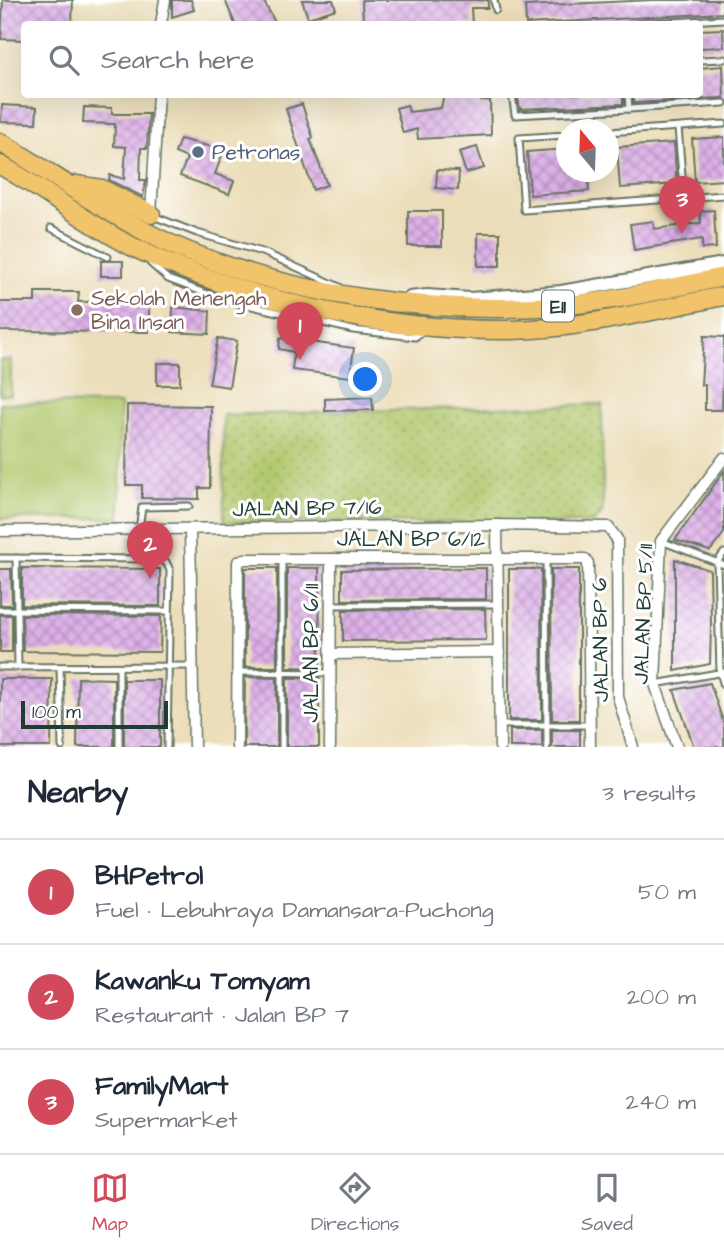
<!DOCTYPE html>
<meta charset="utf-8">
<style>
:root{--surface:#fff;--page:#f2f2f3;--text:#1f2937;--muted:#747a83;--line:#e0e1e3;--accent:#d1495b}
body{margin:0;font-family:"Architects Daughter",sans-serif;background:var(--page);color:var(--text)}
.compass{position:absolute;left:556px;top:119px;width:63px;height:63px;border-radius:50%;background:var(--surface);box-shadow:0 7px 28px #0002;rotate:341deg}
.scale{position:absolute;left:21px;bottom:18px;width:147px;box-sizing:border-box;padding-left:7px;border:4px solid #1f3d34;border-top:0;font-size:19px;line-height:24px;white-space:nowrap;color:#1f3d34;-webkit-text-stroke:5px #fff;paint-order:stroke}
.you{position:absolute;left:366px;top:380px;width:24px;height:24px;margin:-18px;border:5px solid #fff;border-radius:50%;background:#1a73e8;box-shadow:0 0 0 10px #1a73e833}
.badge{display:grid;place-items:center;width:46px;height:46px;border-radius:50%;background:var(--accent);color:#fff;font-size:23px;font-weight:700}
.pin{position:absolute;translate:-50% -58px;filter:drop-shadow(0 2px 4px #0008)}
.pin::after{content:'';position:absolute;top:37px;width:24px;height:21px;background:inherit;clip-path:polygon(0 0,100% 0,50% 100%)}
.list{margin:0;padding:0;list-style:none}
h2{display:flex;justify-content:space-between;align-items:center;height:91px;margin:0;padding:0 28px;font-size:30px}
h2 small{font-size:23px;font-weight:400;color:var(--muted)}
.list li{display:grid;grid-template-columns:46px 1fr auto;gap:21px;align-items:center;box-sizing:border-box;height:105px;padding:0 28px;border-top:2px solid var(--line)}
.list b{display:block;font-size:26px;white-space:nowrap}
.list p{margin:0;font-size:23px;white-space:nowrap;color:var(--muted)}
.list em{font-size:23px;font-style:normal;color:var(--muted)}
.icon{flex:none;width:38px;height:38px;fill:none;stroke:currentColor;stroke-width:2;stroke-linecap:round;stroke-linejoin:round}
.map{position:relative;flex:none;width:724px;height:747px;overflow:hidden}
.search{position:absolute;background:var(--surface);box-shadow:0 7px 28px #0002;left:21px;right:21px;top:21px;height:77px;display:flex;align-items:center;gap:18px;box-sizing:border-box;padding:0 24px;border-radius:7px;color:var(--muted);font-size:26px}
.sheet{height:406px;background:var(--surface)}
nav{display:flex;justify-content:space-around;align-items:center;box-sizing:border-box;height:98px;border-top:2px solid var(--line);background:var(--surface);font-size:19px;color:var(--muted)}
nav a{display:grid;justify-items:center;gap:4px}
nav .on{color:var(--accent)}
.map>svg:first-child{display:block}
</style>
<div class="map">
<svg width="724" height="747" viewBox="0 0 724 747">
<defs>
<pattern id="grass-dots" width="8" height="8" patternUnits="userSpaceOnUse" patternTransform="scale(1.75)"><rect width="8" height="8" fill="#b1c76c"/><path d="M2 2h.1M6 6h.1" fill="none" stroke="#8fa35a" stroke-width="1.8" stroke-linecap="round"/></pattern>
<pattern id="building-cross-hatch" width="8" height="8" patternUnits="userSpaceOnUse" patternTransform="scale(1.75)"><rect width="8" height="8" fill="#deb0e8"/><path d="M0 0l8 8M0 8l8-8" fill="none" stroke="#b390bd"/></pattern>
</defs>
<rect width="100%" height="100%" fill="#fff"/>
<filter id="ink" filterUnits="userSpaceOnUse"><feTurbulence type="fractalNoise" baseFrequency=".0143" numOctaves="2"/><feDisplacementMap in="SourceGraphic" scale="14" xChannelSelector="R" yChannelSelector="G"/><feConvolveMatrix kernelMatrix="1 2 1 2 8 2 1 2 1" color-interpolation-filters="sRGB"/></filter>
<filter id="wash" filterUnits="userSpaceOnUse"><feTurbulence type="fractalNoise" baseFrequency=".00686" numOctaves="4" result="noise"/><feDisplacementMap in="SourceGraphic" scale="28" xChannelSelector="R" yChannelSelector="G"/><feGaussianBlur stdDeviation="1.57" result="paint"/><feColorMatrix in="noise" values="0 0 0 0 0 0 0 0 0 0 0 0 0 0 0 0 0 1.4 0 .05"/><feComposite in="paint" operator="in"/></filter>
<g filter="url(#wash)">
<rect width="100%" height="100%" fill="#ecdeba"/>
<path fill="url(#grass-dots)" stroke="#688250" stroke-width="2" d="M602,404l1,108 -10,11 -369,-1 -1,-107z"/>
<g fill="#b1c76c" stroke="#688250" stroke-width="2">
<rect x="0" y="360" width="11" height="35"/>
<path d="M0,403l120,1v114l-120,1z"/>
</g>
<g id="blocks">
<g fill="url(#building-cross-hatch)">
<path d="M3,0h70l-1,24h-48v16l-23,-1z"/>
<path d="M172,0h19l3,10 -22,7z"/>
<path d="M225,0h38l13,24h-41z"/>
<path d="M302,0h31l3,9 -28,9z"/>
<path d="M362,0h126v8h-17l1,16h-109z"/>
<path d="M653,0h69l1,13 -197,11 -1,-18z"/>
<path d="M723,29l1,18 -25,1v-18z"/>
<path d="M723,66l1,32 -25,1v-31z"/>
<path d="M444,94h37v7l9,-1 1,35 -73,4 -1,-10 -14,4 -7,-25 11,-3 2,7 32,-4z"/>
<path d="M517,94h106v10l-103,5z"/>
<path d="M633,94h60v6l-59,3z"/>
<path d="M302,104l11,34 -3,1 17,46 -14,5 -27,-81z"/>
<path d="M2,105l35,2 -1,16 -35,-1z"/>
<path d="M84,107l28,1v6h37l-2,34h-6l-1,32h6l-3,17 -34,-17 1,-5 14,4 2,-32 -12,-1 1,-22 -32,-1z"/>
<path d="M724,137v43l-29,2 -3,-43z"/>
<path d="M180,139l44,11 -9,24 19,7 -5,13 -49,-18 7,-18 -12,-5z"/>
<path d="M674,143l3,41 -57,4 -3,-41z"/>
<path d="M477,147l7,21 -18,5 -7,-21z"/>
<path d="M566,149v23h22l1,19 -59,4 -3,-43z"/>
<path d="M437,170l22,1 -1,19 -22,-2z"/>
<path d="M714,210l2,38 -14,1v-10l-68,11 -4,-26 23,-3 1,8 47,-6 -1,-12z"/>
<rect x="408" y="211" width="34" height="35"/>
<rect x="478" y="233" width="22" height="33"/>
<rect x="101" y="261" width="22" height="15"/>
<path d="M35,292h44l-1,10 71,-1v31l-149,-1v-29h35z"/>
<path d="M173,307l37,4 -1,23 -37,-2z"/>
<path d="M704,336l20,1 -2,73h-17v-25h-4z"/>
<path d="M218,338l19,3 -8,46 -20,-3z"/>
<path d="M280,338l74,10 -4,29 -58,-7 2,-18 -15,-3z"/>
<rect x="157" y="363" width="23" height="22"/>
<path d="M372,397l1,13 -48,1v-12z"/>
<path d="M127,405l84,1 -1,82h-11v11l-57,-1v-13h-16z"/>
<path d="M724,471v62l-14,18 -35,-11z"/>
<path d="M675,559l35,11 1,56 -1,38 -35,7z"/>
<path d="M22,568l138,1v37l-138,-1z"/>
<rect x="245" y="568" width="32" height="99"/>
<path d="M287,568h32l1,100 -33,-1z"/>
<path d="M486,568v31l-144,1v-30z"/>
<path d="M0,569h11l1,36h-12z"/>
<path d="M509,569h32l1,151h-33z"/>
<path d="M551,569h28v151h-27z"/>
<path d="M485,609l1,31 -143,1v-31z"/>
<rect x="0" y="615" width="12" height="37"/>
<path d="M22,615l139,1 -1,36 -137,-1z"/>
<path d="M245,677l32,1v69h-33z"/>
<path d="M78,678l36,1v68h-37z"/>
<rect x="287" y="678" width="32" height="69"/>
<path d="M0,679h52l-1,68h-51z"/>
<rect x="124" y="680" width="36" height="67"/>
<path d="M710,683l14,41v23h-30l-20,-57z"/>
<rect x="510" y="730" width="32" height="17"/>
<rect x="552" y="730" width="28" height="17"/>
</g>
</g>
</g>
<g filter="url(#ink)">
<use href="#blocks" fill-opacity="0" stroke="#677563" stroke-width="2"/>
<g fill="none" stroke-linecap="round" stroke-linejoin="round">
<defs>
<g id="service">
<path d="M494,0l2,10"/>
<path d="M636,24l88,-5"/>
<path d="M700,60l24,-1"/>
<path d="M512,94l3,21 114,-6"/>
<path d="M628,94l1,15 95,-6"/>
<path d="M678,128l6,71"/>
<path d="M608,132l116,-8"/>
<path d="M566,135l-47,3 5,72 200,-15"/>
<path d="M153,216l44,17 68,20 75,34"/>
<path d="M51,228l57,29"/>
<path d="M150,263l18,16 50,19 135,32 62,7 7,-5"/>
<path d="M139,530l3,-23 47,-1"/>
<path d="M661,541l63,24"/>
<path d="M724,553l-7,9 3,110 4,14"/>
<path d="M0,558l158,1 8,3 4,8 -3,177"/>
<path d="M16,558l2,109"/>
<path d="M546,559l1,188"/>
<path d="M331,605l167,-1"/>
<path d="M0,610l168,1"/>
<path d="M0,667l192,-1"/>
<path d="M60,667l2,80"/>
<path d="M237,672l93,1"/>
<path d="M655,684l69,-12"/>
<path d="M499,725h91"/>
<path d="M119,747v-80"/>
<path d="M282,747v-188"/>
</g>
<g id="minor">
<path d="M161,24l4,-24"/>
<path d="M151,214l7,-120"/>
<path d="M497,525l3,222"/>
<path d="M190,529l4,218"/>
<path d="M0,531l497,-6 111,2 9,12 1,158 15,50"/>
<path d="M331,654l168,-2"/>
<path d="M237,747l1,-185 6,-3h341l3,4 2,184"/>
<path d="M330,747l1,-188"/>
<path d="M677,747l-22,-63 6,-143 63,-83"/>
</g>
<path id="tertiary" d="M410,298l17,-2 43,3 91,-7 163,-28"/>
<g id="motorway">
<path d="M0,142c57,34 112,76 173,103 118,52 256,69 384,61 56,-4 112,-18 167,-29"/>
<path d="M0,165c46,25 88,60 135,83 111,54 251,83 375,82 71,-1 144,-20 214,-34"/>
<path d="M76,185l26,4 49,25"/>
</g>
</defs>
<use href="#service" stroke="#677563" stroke-width="9"/>
<use href="#minor" stroke="#677563" stroke-width="13"/>
<use href="#tertiary" stroke="#677563" stroke-width="16"/>
<use href="#motorway" stroke="#677563" stroke-width="21"/>
<use href="#service" stroke="#fff" stroke-width="5"/>
<use href="#minor" stroke="#fff" stroke-width="10"/>
<use href="#tertiary" stroke="#fff" stroke-width="12"/>
<use href="#motorway" stroke="#f1c36a" stroke-width="18"/>
</g>
</g>
<circle fill="#5c6f8a" stroke="#fff" stroke-width="2.5" cx="198" cy="152" r="7"/>
<circle fill="#8d6e63" stroke="#fff" stroke-width="2.5" cx="77" cy="310" r="7"/>
<g text-anchor="middle" stroke-width="6" stroke-linejoin="round" paint-order="stroke">
<rect fill="#fff" stroke="#627771" stroke-width="2" x="542" y="290.5" width="32" height="31" rx="5"/>
<g font-size="19" font-weight="bold" fill="#1f3d34">
<text x="558" y="313">E11</text>
</g>
<g font-size="21" fill="#4e5e75" stroke="#fff" text-anchor="start">
<text x="212" y="159">Petronas</text>
</g>
<g font-size="21" fill="#785e54" stroke="#fff" text-anchor="start">
<text x="91" y="305">Sekolah Menengah<tspan x="91" dy="24">Bina Insan</tspan></text>
</g>
<g font-size="21" fill="#1f3d34" stroke="#fff">
<text transform="translate(307 508) rotate(-1)" y="7">JALAN BP 7/16</text>
<text x="411" y="546">JALAN BP 6/12</text>
<text transform="translate(643 614) rotate(-88)" y="7">JALAN BP 5/11</text>
<text transform="translate(600 640) rotate(-91)" y="7">JALAN BP 6</text>
<text transform="translate(311 653) rotate(-90)" y="7">JALAN BP 6/11</text>
</g>
</g>
</svg>
<svg class="compass" viewBox="-18 -18 36 36"><path d="M0-13l5 13h-10z" fill="#e53935"/><path d="M0 13l5-13h-10z" fill="#747a83"/></svg>
<div class="scale">100 m</div>
<div class="you"></div>
<div class="pin badge" style="left:300px;top:360px">1</div>
<div class="pin badge" style="left:150px;top:579px">2</div>
<div class="pin badge" style="left:682px;top:234px">3</div>
<div class="search"><svg class="icon" aria-label="search" viewBox="0 0 24 24"><circle cx="10" cy="10" r="6"/><path d="M15 15l6 6"/></svg>Search here</div>
</div>
<section class="sheet">
<h2>Nearby<small>3 results</small></h2>
<ul class="list">
<li><span class="badge">1</span><div><b>BHPetrol</b><p>Fuel · Lebuhraya Damansara–Puchong</p></div><em>50 m</em></li>
<li><span class="badge">2</span><div><b>Kawanku Tomyam</b><p>Restaurant · Jalan BP 7</p></div><em>200 m</em></li>
<li><span class="badge">3</span><div><b>FamilyMart</b><p>Supermarket</p></div><em>240 m</em></li>
</ul>
</section>
<nav>
<a class="on"><svg class="icon" aria-label="map" viewBox="0 0 24 24"><path d="M3 6l6-2 6 2 6-2v14l-6 2-6-2-6 2zM9 4v14M15 6v14"/></svg>Map</a>
<a><svg class="icon" aria-label="directions" viewBox="0 0 24 24"><path d="M12 3l9 9-9 9-9-9zM9 14v-3h6M13 9l2 2-2 2"/></svg>Directions</a>
<a><svg class="icon" aria-label="saved" viewBox="0 0 24 24"><path d="M7 4h10v16l-5-4-5 4z"/></svg>Saved</a>
</nav>
